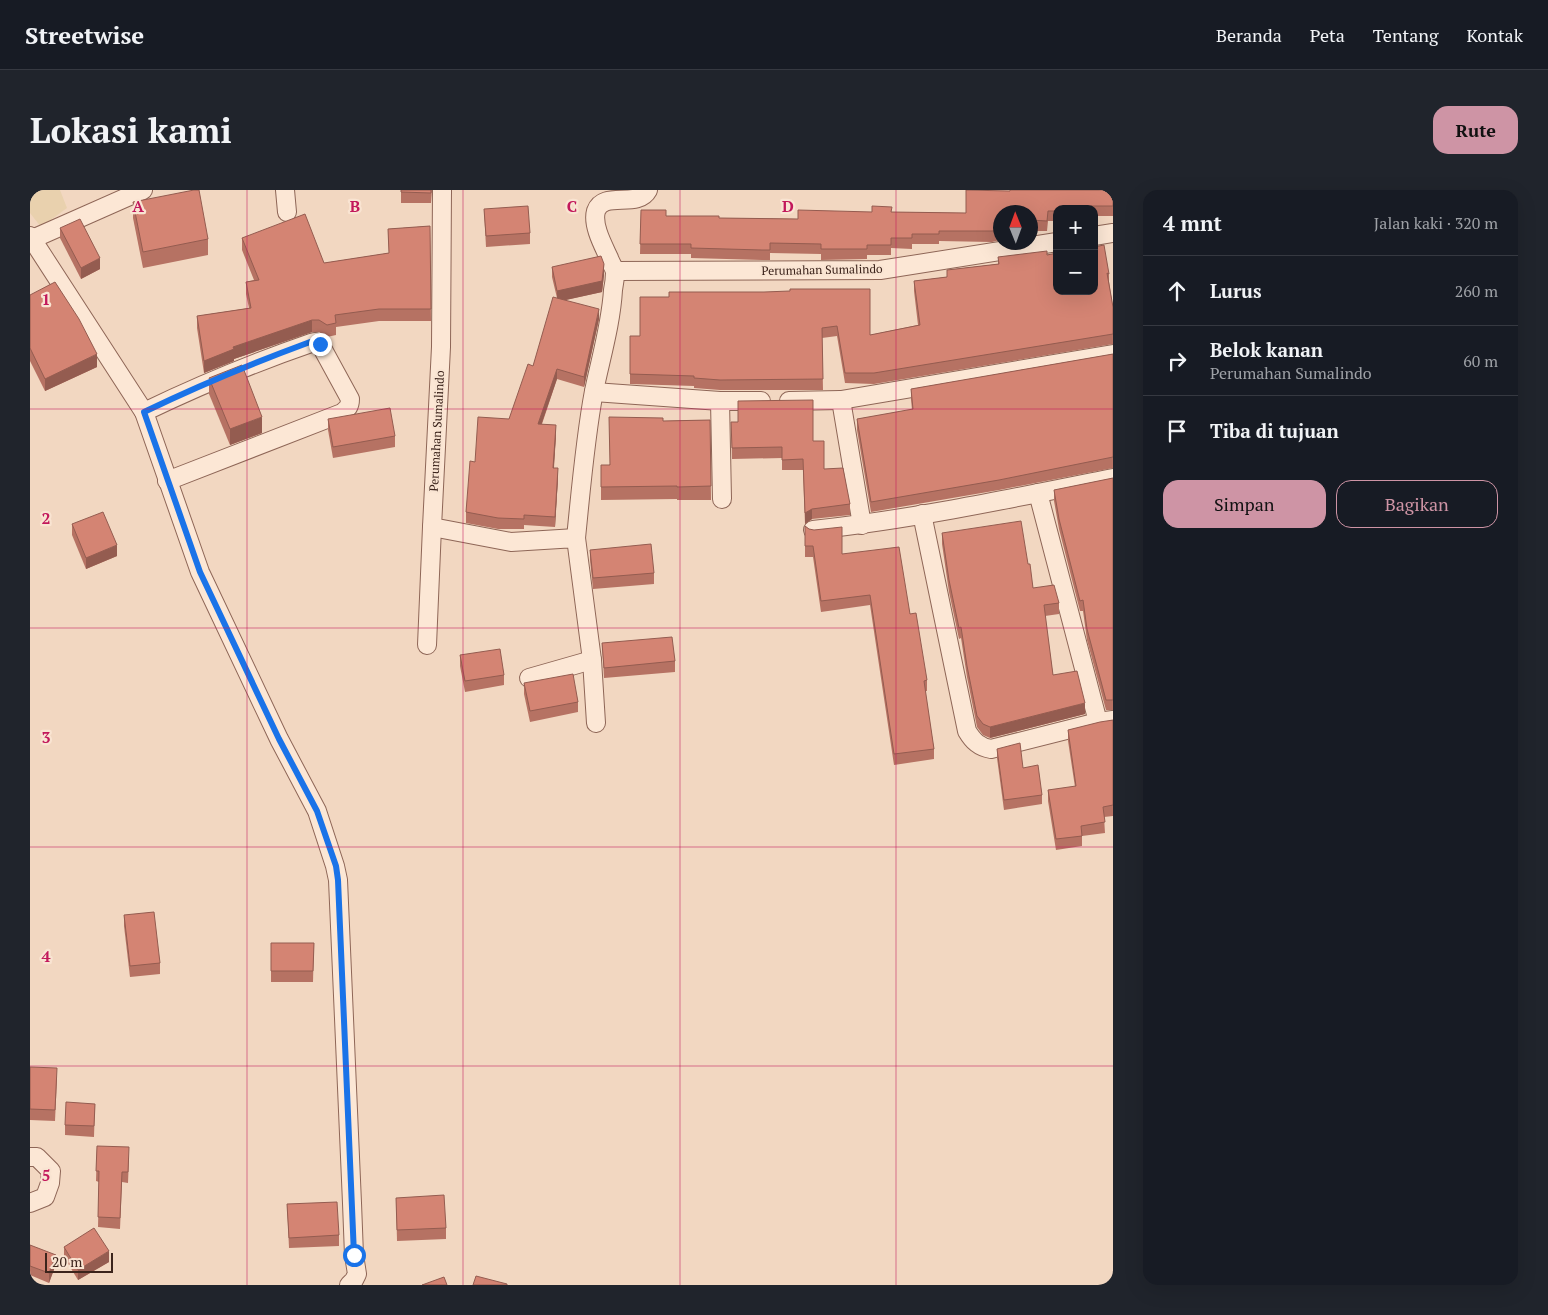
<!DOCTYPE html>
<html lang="id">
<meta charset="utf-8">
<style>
:root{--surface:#171b24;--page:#20242c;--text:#f1f3f6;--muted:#9ea1a6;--line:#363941;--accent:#ce94a5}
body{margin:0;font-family:"PT Serif",serif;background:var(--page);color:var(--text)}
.controls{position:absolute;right:15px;top:15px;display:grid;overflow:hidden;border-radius:10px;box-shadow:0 5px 20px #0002}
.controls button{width:45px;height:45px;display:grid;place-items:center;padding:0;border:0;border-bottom:1px solid var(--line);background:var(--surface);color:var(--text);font:25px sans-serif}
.compass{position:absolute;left:963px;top:15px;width:45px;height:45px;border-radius:50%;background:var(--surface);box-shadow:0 5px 20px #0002;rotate:359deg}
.scale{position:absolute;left:15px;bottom:12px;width:68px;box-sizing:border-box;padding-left:5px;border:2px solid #3c241c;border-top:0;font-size:14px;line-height:18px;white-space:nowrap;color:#3c241c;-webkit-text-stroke:4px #f9e4d2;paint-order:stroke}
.stop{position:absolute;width:15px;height:15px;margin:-11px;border:4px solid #1a73e8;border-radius:50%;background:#fff}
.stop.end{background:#1a73e8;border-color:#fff;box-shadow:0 1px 5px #0008}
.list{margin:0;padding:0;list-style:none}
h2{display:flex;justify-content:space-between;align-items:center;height:65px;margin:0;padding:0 20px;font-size:21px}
h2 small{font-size:16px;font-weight:400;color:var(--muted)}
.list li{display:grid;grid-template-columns:32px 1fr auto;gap:15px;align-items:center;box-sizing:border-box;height:70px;padding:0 20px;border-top:1px solid var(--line)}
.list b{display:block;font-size:19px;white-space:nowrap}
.list p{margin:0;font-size:16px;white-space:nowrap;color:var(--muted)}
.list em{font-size:16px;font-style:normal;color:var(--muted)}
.actions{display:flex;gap:10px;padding:15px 20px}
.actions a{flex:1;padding:11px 0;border:1px solid var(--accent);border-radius:15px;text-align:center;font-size:18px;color:var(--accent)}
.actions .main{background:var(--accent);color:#111}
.icon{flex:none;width:28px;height:28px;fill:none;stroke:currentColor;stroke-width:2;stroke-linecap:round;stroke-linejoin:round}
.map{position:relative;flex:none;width:1083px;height:1095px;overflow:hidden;border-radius:15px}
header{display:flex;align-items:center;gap:30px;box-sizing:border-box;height:70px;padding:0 25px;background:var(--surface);border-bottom:1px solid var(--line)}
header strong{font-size:24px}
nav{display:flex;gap:28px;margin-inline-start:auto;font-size:18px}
.intro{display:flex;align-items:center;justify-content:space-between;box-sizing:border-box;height:120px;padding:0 30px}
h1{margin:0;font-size:35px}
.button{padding:12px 22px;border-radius:15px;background:var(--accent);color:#111;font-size:18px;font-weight:700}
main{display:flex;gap:30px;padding:0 30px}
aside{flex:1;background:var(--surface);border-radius:15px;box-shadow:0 5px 20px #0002}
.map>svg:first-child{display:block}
</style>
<header>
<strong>Streetwise</strong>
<nav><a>Beranda</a><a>Peta</a><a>Tentang</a><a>Kontak</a></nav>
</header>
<div class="intro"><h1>Lokasi kami</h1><a class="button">Rute</a></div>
<main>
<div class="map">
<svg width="1083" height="1095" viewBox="0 0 1083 1095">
<rect width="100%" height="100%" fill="#f2d7c1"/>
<path fill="#e9d1ae" d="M0,0h30l7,18 -26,19 -11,-14z"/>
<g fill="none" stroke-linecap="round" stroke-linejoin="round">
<defs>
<g id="minor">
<path d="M255,0l2,22"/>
<path d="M412,0l-1,157 -9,180 79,15 65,-4 16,122 4,63"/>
<path d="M0,46l114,176c54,-26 109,-49 167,-69l4,-1 5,2 30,55c0,8 -3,10 -8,14l-175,68"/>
<path d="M1064,46l19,-3"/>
<path d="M0,50l113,-50"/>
<path d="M585,81l265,-1 177,-28"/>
<path d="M564,202l126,9h41"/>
<path d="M811,210l21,125"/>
<path d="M690,211l2,98"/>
<path d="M759,211l52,-1 272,-46"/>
<path d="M114,222l56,160 79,167 38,72 18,55 3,14 14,323 2,52 3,19 -3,6 -5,5"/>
<path d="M1008,303l60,229"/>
<path d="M892,324l45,217c6,10 12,16 24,18l107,-27 15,-2"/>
<path d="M783,340c101,-11 201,-32 300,-52"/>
<path d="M546,348c5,-49 9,-99 18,-147 7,-34 17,-67 19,-101 1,-5 2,-13 2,-18 -1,-5 -5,-10 -6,-14 -6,-13 -17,-33 -13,-47 7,-21 42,-2 52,-21"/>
<path d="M397,455l5,-118"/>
<path d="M499,488l63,-18"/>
<path d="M0,967h7l14,14 -1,12 -5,14 -15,6"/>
</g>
</defs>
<use href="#minor" stroke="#8e6657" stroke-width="20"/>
<use href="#minor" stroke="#fce7d5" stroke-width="18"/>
</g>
<g fill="#b67263">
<path d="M371,0h31l-1,13h-30z"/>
<path d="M1083,0v26h-19v-7h-37v12h-9l-1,10h-17v-19h-30v28l-8,2 -53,-1v3h-27v5l-21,-1v7h-24v4l-46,1v-6l-51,-1v7h-8l-71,-2v-4h-51l1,-44 25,6 53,2 79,1 74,-7 94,1 44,-22z"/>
<path d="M103,12l75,37v16l-65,13 -10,-50z"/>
<path d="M454,19l46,24v11l-44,3z"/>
<path d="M400,36l1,95h-52l-43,6v8l-9,2 -8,-5h-7l-78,27v2l-30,12 -7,-45v-12l52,-8 -3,-14v-12l8,-2 -12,-30v-12l82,25 65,-10 -1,-24z"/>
<path d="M30,38l40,41 -19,10 -21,-41z"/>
<path d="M1064,57l15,27v8l4,25v37l-239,40 -29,-1 -8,-47 -15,2 1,52h-103l-26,-2v-2l-64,-2v-48h10l29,-39 95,-5 106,43 48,-10 -4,-34v-10l33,-4v-7l51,-6v-7l49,-2z"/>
<path d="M522,77l52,8 -2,17 -37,8 34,19 -15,68 -27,-8 -15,45 14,11 -2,33 4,10 -3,49 -31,-2v4h-26l-32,-6v-11l9,-50 34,-43 24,-53 24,-68 -5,-21z"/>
<path d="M0,105l67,72 -52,24 -15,-30z"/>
<path d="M1083,164v114l-114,22 -128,22 -14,-82v-11l55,-9 -1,-11v-10z"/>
<path d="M179,188l53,55 -32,12 -21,-51z"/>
<path d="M298,229l67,17v11l-62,11 -5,-28z"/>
<path d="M680,230l1,80h-34v-1l-76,1v-35h8l54,-44z"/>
<path d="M701,232l82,19 11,28 26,35v11l-38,4 -7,5 -2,-54h-21v-12l-50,1z"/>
<path d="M1083,288v232h-7l-19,-70 -4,-29h-3l-21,-82 -5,-28v-11z"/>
<path d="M42,334l45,32 -31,13 -14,-34z"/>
<path d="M775,336l37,28 68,60 17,66v11h-2l9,58v10l-40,6 -24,-160 -49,7 -8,-55h-8z"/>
<path d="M912,343l86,31 5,24 26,15v11l-14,2 8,59 32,39 -95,24 -7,-3 -6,-8 -10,-50 -6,-39 -2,1 -10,-47 -7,-48z"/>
<path d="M560,360l64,23v11l-61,5 -3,-29z"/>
<path d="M572,453l73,18v11l-71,6z"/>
<path d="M430,465l44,20v10l-39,7 -5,-26z"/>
<path d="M494,493l54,19v10l-48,10 -6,-28z"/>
<path d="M1083,530v96l-9,1 1,16 -23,3v10l-26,4 -8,-49v-11l27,-3 -7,-46v-11z"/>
<path d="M967,559l26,19 19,27v9l-38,6 -7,-52z"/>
<path d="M94,725l36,48v11l-30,3 -6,-51z"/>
<path d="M241,753h43l-1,39h-42z"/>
<path d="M0,877l27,11 -2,43 -25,-1z"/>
<path d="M65,914l-1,33 -29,-2v-10z"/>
<path d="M67,956l32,12 -1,25 -6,-1 -2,47 -22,-2 1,-45 -3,-1z"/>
<path d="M366,1008l50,30v11l-49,2z"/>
<path d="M257,1014l52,31v11l-50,2z"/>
<path d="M0,1055l26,19 -7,19 -19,-8z"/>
<path d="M34,1057l45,15 -31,18 -14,-23z"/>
</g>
<g fill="#945c50">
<path d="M70,68v11l-19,10v-11z"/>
<path d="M574,74v11l-2,17 -45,10v-11z"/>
<path d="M569,119v10l-15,68v-10z"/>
<path d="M282,130v12l-78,27v2l-30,12v-12l29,-14z"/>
<path d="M67,164v13l-52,24v-12z"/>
<path d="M527,179v10l-19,55v-10z"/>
<path d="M232,227v16l-32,12v-16z"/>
<path d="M526,235v10l-3,43v-10z"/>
<path d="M528,278v10l-3,49v-10z"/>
<path d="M782,319v10l-7,5v-11z"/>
<path d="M87,355v11l-31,13v-11z"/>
<path d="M1055,513v11l-95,24v-11z"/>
<path d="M79,1061v11l-31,18v-10z"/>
<path d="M26,1065v9l-7,19v-10z"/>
</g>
<g fill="#d48473" stroke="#945c50">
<path d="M164,0h5l9,49 -65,13 -10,-50z"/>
<path d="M371,0h30v3l-30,-1z"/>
<path d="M936,0l44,1v-1h103v16h-35v3h-21v2h-9l-1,10 -17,-1v-8h-30v18l-8,1h-53v3h-27v4h-21v7h-24v4h-46v-5l-51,-1v7h-8l-71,-2v-4h-51l1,-34h25v6h53v2l79,1v-9l74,2v-6l20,1 -1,5 75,1z"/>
<path d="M498,16l2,27 -44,3 -2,-27z"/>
<path d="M275,24l19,49 65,-10 -1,-24 42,-3 1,83h-52l-44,6 1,8 -9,2 -8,-5h-7l-79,27 1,2 -30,12 -7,-45 54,-8 -5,-26 13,-2 -17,-42z"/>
<path d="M50,29l20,39 -19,10 -21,-40z"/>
<path d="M1074,55l5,29 -2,-1 6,34v27l-239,39h-29l-8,-47 -15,2 1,51 -103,1 -26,-2v-2l-64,-2v-38h10v-39h29v-5h95l26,-1v-2h80v46l50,-10 -6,-44 33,-4v-7l52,-6 -1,-7 49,-6v4l10,-2v38h37v-44z"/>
<path d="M571,66l3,8 -2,17 -45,10 -5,-24z"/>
<path d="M25,92l24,37 18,35 -52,25 -15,-31v-53z"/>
<path d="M523,107l46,12 -15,68 -27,-8 -19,55 18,1 -3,43h5l-3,49 -31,-2v4l-26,-1 -32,-6 4,-51 5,1 3,-45 31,2 19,-55 5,2z"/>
<path d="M1083,164v103l-114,23 -128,22 -14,-83 56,-10 -2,-20z"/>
<path d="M212,175l20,52 -32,12 -21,-51z"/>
<path d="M783,210v41h11v28l19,-1 7,36 -38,5 -7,4 -2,-54 -21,1v-13l-50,1 -1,-26h7v-21z"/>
<path d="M360,218l5,28 -62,11 -5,-28z"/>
<path d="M579,227l54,1v3l47,-1 1,66 -34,1v-1l-76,1v-22h9z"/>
<path d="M1083,288v222h-7l-19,-71 -4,-29 -3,1 -21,-82 -5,-29z"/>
<path d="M73,322l14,33 -31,13 -14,-34z"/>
<path d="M991,331l7,43h2l3,24 21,-3 5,18 -15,2 9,70 24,-4 8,32 -95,24 -7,-3 -6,-8 -10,-50 -6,-39 -2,1 -10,-48 -7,-47z"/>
<path d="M775,336l4,3 5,1 28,-3v27l57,-7 11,67 6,-1 11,67 -3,1 10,68 -40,5 -24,-159 -49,6 -8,-55h-8z"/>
<path d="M621,354l3,29 -61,5 -3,-28z"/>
<path d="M642,447l3,24 -71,7 -2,-25z"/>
<path d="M470,459l4,26 -39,6 -5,-26z"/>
<path d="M543,484l5,28 -48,9 -6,-28z"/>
<path d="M1083,530v85l-10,2 2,15 -24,4 1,10 -26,3 -8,-49 28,-4 -8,-56 32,-8z"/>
<path d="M990,553l3,25 15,-3 4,30 -38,5 -7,-51z"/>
<path d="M124,722l6,51 -30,3 -6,-51z"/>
<path d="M241,753h43l-1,28h-42z"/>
<path d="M0,877l27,1 -2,42 -25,-1z"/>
<path d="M36,912l29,2 -1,22 -29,-1z"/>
<path d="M67,956l32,1 -1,25h-6l-2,46 -22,-1 1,-46h-3z"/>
<path d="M414,1005l2,33 -49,2 -1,-32z"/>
<path d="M307,1012l2,33 -50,3 -2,-34z"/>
<path d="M64,1038l15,23 -31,19 -14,-23z"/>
<path d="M0,1055l26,10 -7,18 -19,-7z"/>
<path d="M446,1086l31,8v1h-34z"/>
<path d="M414,1087l3,8h-25z"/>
</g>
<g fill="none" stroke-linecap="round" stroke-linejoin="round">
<path stroke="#1a73e8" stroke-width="6" d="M290,154l-5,-2h-5c-57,21 -112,44 -166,70l56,160 79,167 38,72 19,55 2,14 16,375"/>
</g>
<path fill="none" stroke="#c2185b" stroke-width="1" stroke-opacity="0.55" d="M217,0v1095M433,0v1095M650,0v1095M866,0v1095M0,219h1083M0,438h1083M0,657h1083M0,876h1083"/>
<g text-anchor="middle" stroke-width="4.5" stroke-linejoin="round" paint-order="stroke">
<g font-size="12" fill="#3c241c" stroke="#f9e4d2">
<text transform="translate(792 80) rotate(-1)" y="4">Perumahan Sumalindo</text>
<text transform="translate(407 241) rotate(-87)" y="4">Perumahan Sumalindo</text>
</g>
</g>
<g font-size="16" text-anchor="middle" font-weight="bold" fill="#c2185b" stroke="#f9e4d2" stroke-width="4.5" stroke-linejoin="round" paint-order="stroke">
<text x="108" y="22">A</text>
<text x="325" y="22">B</text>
<text x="542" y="22">C</text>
<text x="758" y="22">D</text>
<text x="16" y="115">1</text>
<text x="16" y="334">2</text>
<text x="16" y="553">3</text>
<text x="16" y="772">4</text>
<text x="16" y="991">5</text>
</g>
</svg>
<div class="controls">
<button>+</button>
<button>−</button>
</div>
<svg class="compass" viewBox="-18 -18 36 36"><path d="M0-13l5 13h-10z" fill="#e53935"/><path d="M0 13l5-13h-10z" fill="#9ea1a6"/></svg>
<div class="scale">20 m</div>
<div class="stop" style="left:324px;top:1065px"></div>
<div class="stop end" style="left:290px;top:154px"></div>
</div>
<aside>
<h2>4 mnt<small>Jalan kaki · 320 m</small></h2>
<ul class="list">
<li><svg class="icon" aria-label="ahead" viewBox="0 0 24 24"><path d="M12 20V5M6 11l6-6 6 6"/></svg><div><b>Lurus</b></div><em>260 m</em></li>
<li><svg class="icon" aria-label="right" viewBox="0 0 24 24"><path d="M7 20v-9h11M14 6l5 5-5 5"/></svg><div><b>Belok kanan</b><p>Perumahan Sumalindo</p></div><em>60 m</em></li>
<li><svg class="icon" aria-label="arrive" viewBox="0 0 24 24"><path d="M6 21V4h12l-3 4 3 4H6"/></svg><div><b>Tiba di tujuan</b></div></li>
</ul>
<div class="actions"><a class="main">Simpan</a><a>Bagikan</a></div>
</aside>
</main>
